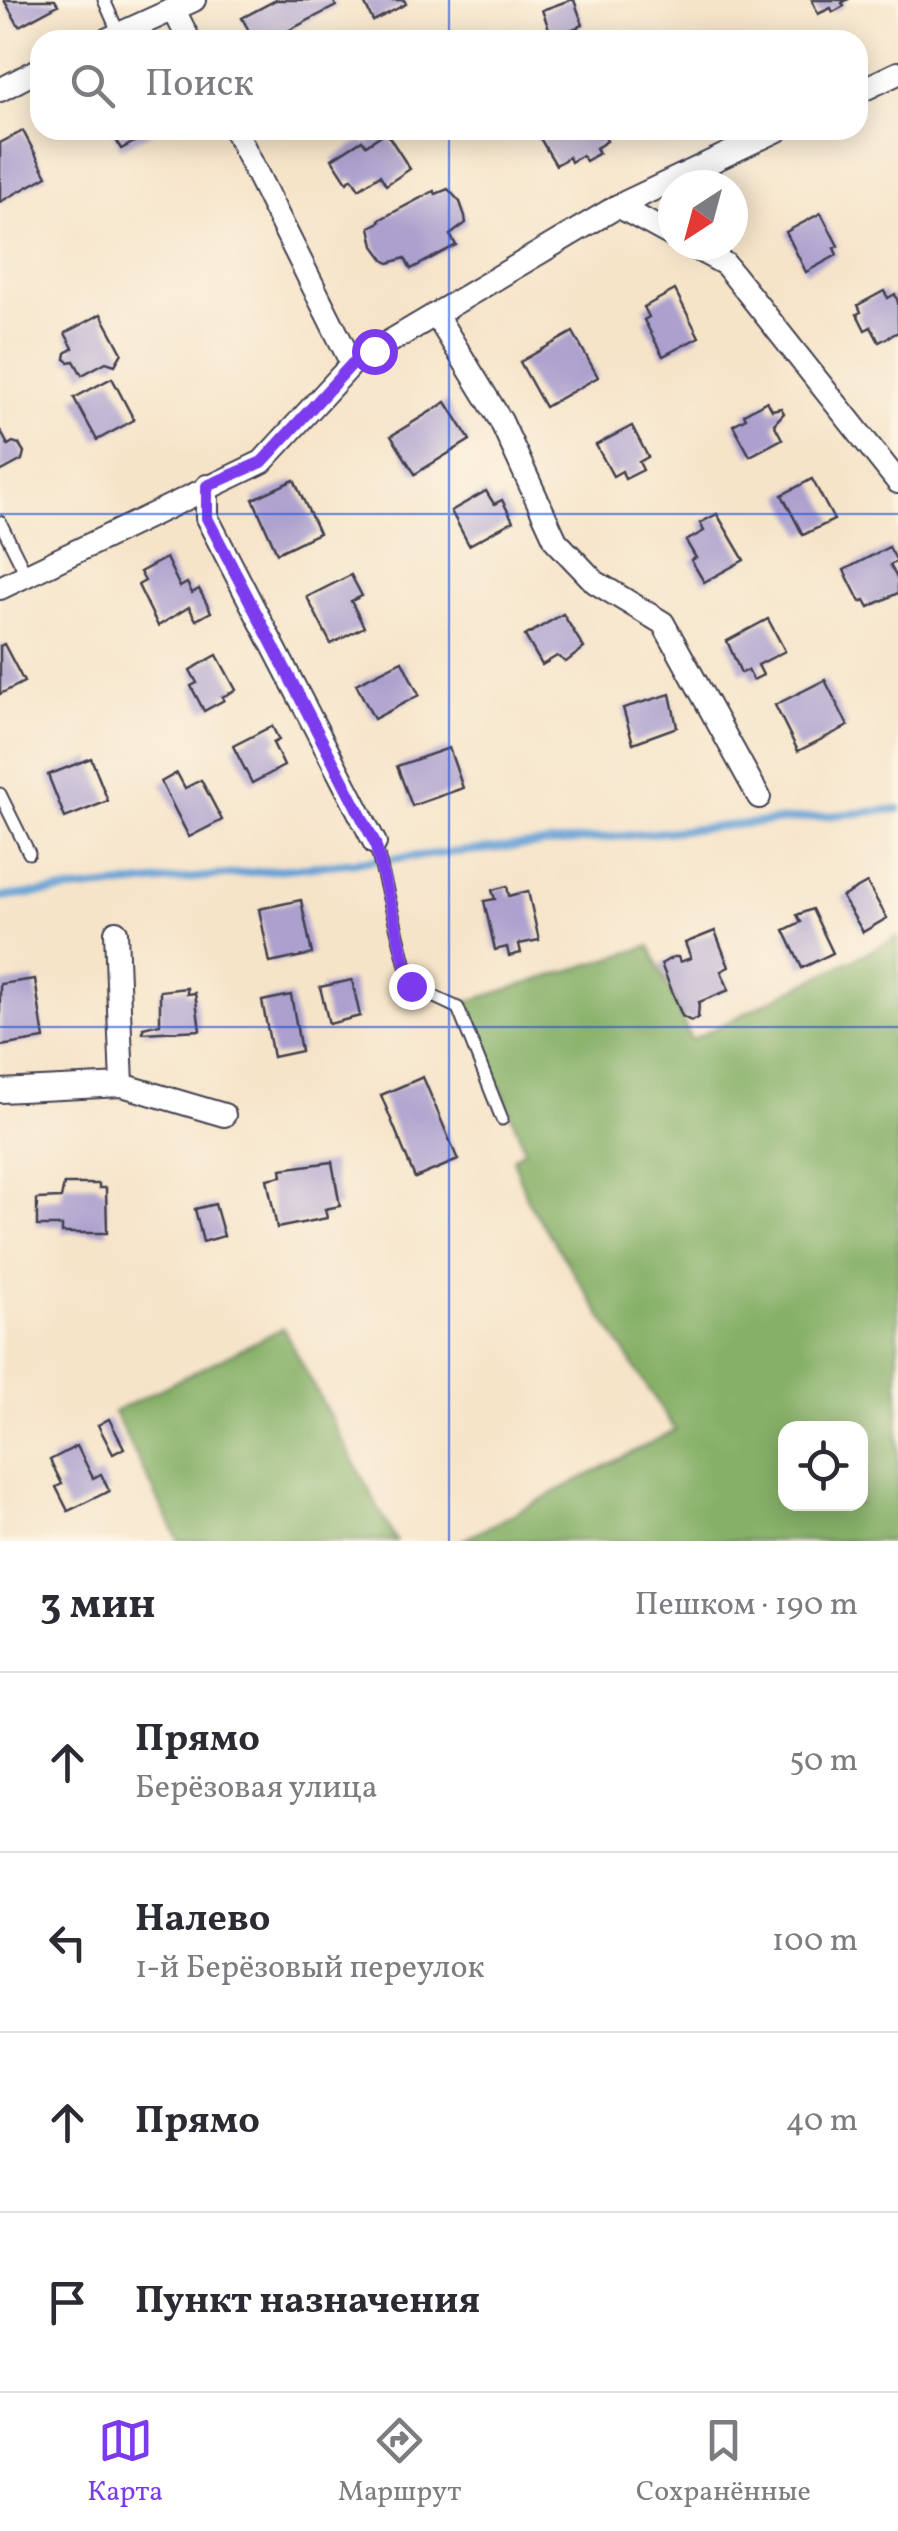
<!DOCTYPE html>
<html lang="ru">
<meta charset="utf-8">
<style>
:root{--surface:#fff;--page:#f2f2f3;--text:#2b2b33;--muted:#7c7c81;--line:#e1e1e2;--accent:#7c3aed}
body{margin:0;font-family:Vollkorn,serif;background:var(--page);color:var(--text)}
.controls{position:absolute;right:30px;bottom:30px;display:grid;overflow:hidden;border-radius:20px;box-shadow:0 5px 25px #0003}
.controls button{width:90px;height:90px;display:grid;place-items:center;padding:0;border:0;border-bottom:2px solid var(--line);background:var(--surface);color:var(--text);font:50px sans-serif}
.compass{position:absolute;left:658px;top:170px;width:90px;height:90px;border-radius:50%;background:var(--surface);box-shadow:0 5px 25px #0003;rotate:216deg}
.stop{position:absolute;width:30px;height:30px;margin:-22px;border:8px solid #7c3aed;border-radius:50%;background:#fff}
.stop.end{background:#7c3aed;border-color:#fff;box-shadow:0 2px 10px #0008}
.list{margin:0;padding:0;list-style:none}
h2{display:flex;justify-content:space-between;align-items:center;height:130px;margin:0;padding:0 40px;font-size:42px}
h2 small{font-size:32px;font-weight:400;color:var(--muted)}
.list li{display:grid;grid-template-columns:65px 1fr auto;gap:30px;align-items:center;box-sizing:border-box;height:180px;padding:0 40px;border-top:2px solid var(--line)}
.list b{display:block;font-size:38px;white-space:nowrap}
.list p{margin:0;font-size:32px;white-space:nowrap;color:var(--muted)}
.list em{font-size:32px;font-style:normal;color:var(--muted)}
.icon{flex:none;width:55px;height:55px;fill:none;stroke:currentColor;stroke-width:2;stroke-linecap:round;stroke-linejoin:round}
.map{position:relative;flex:none;width:898px;height:1541px;overflow:hidden}
.search{position:absolute;background:var(--surface);box-shadow:0 5px 25px #0003;left:30px;right:30px;top:30px;height:110px;display:flex;align-items:center;gap:25px;box-sizing:border-box;padding:0 35px;border-radius:30px;color:var(--muted);font-size:38px}
.sheet{height:850px;background:var(--surface)}
nav{display:flex;justify-content:space-around;align-items:center;box-sizing:border-box;height:140px;border-top:2px solid var(--line);background:var(--surface);font-size:28px;color:var(--muted)}
nav a{display:grid;justify-items:center;gap:5px}
nav .on{color:var(--accent)}
.map>svg:first-child{display:block}
</style>
<div class="map">
<svg width="898" height="1541" viewBox="0 0 898 1541">
<rect width="100%" height="100%" fill="#fcf5e5"/>
<filter id="ink" filterUnits="userSpaceOnUse"><feTurbulence type="fractalNoise" baseFrequency=".01" numOctaves="2"/><feDisplacementMap in="SourceGraphic" scale="20" xChannelSelector="R" yChannelSelector="G"/><feConvolveMatrix kernelMatrix="1 2 1 2 8 2 1 2 1" color-interpolation-filters="sRGB"/></filter>
<filter id="wash" filterUnits="userSpaceOnUse"><feTurbulence type="fractalNoise" baseFrequency=".0048" numOctaves="4" result="noise"/><feDisplacementMap in="SourceGraphic" scale="40" xChannelSelector="R" yChannelSelector="G"/><feGaussianBlur stdDeviation="2.25" result="paint"/><feColorMatrix in="noise" values="0 0 0 0 0 0 0 0 0 0 0 0 0 0 0 0 0 1.4 0 .05"/><feComposite in="paint" operator="in"/></filter>
<g filter="url(#wash)">
<rect width="100%" height="100%" fill="#f6e4c9"/>
<g fill="#86b067" stroke="#546951" stroke-width="2.5" fill-rule="evenodd">
<path d="M898,937v604h-437l214,-111 -148,-230 -14,-42 12,-9 -59,-147 184,-56 41,94zM786,1428h74v76h-74z"/>
<path d="M283,1328l113,213h-217l-65,-129z"/>
</g>
<g fill="none" stroke-linecap="round" stroke-linejoin="round">
<path stroke="#65a0d5" stroke-width="8" d="M0,897l898,-88"/>
</g>
<g id="blocks">
<g fill="#aca0ce">
<path d="M4,0h51l3,5 -39,21z"/>
<path d="M276,0h57l3,6 -58,30 3,4h-27l-12,-22z"/>
<path d="M363,0h41l2,4 -33,17z"/>
<path d="M570,0h4l9,25 -31,12 -10,-27z"/>
<path d="M812,0h35l-5,3 2,3 -11,6 -2,-4 -13,6z"/>
<path d="M111,130h46l-36,19z"/>
<path d="M535,130h66l6,11 -11,7 3,5 -13,8 -4,-6 -11,7 -2,-5 -13,8z"/>
<path d="M23,131l24,45 -47,26v-59z"/>
<path d="M386,132l24,37 -24,16 -6,-10 -21,14 -7,-11 -5,4 -15,-23 30,-19 4,5z"/>
<path d="M448,189l12,13 5,14 1,7 -16,12 6,10 -45,24 -6,-11 -16,5 -4,-2 -11,-15 -4,-19 10,-5 -1,-2 55,-29 2,3z"/>
<path d="M821,213l17,33 -4,2 3,7 -31,17 -20,-40z"/>
<path d="M675,290l24,47 -36,19 -19,-36 5,-3 -5,-10z"/>
<path d="M884,291l4,7 7,-4 3,8v30l-19,10 -8,-15 -6,3 -8,-16 4,-2 -3,-7z"/>
<path d="M101,314l21,39 -7,12 -9,-3 -24,13 -8,-14 -5,1 -4,-3 1,-6 7,-5 -8,-15z"/>
<path d="M573,332l25,45 -53,30 -25,-45z"/>
<path d="M112,378l22,42 -37,20 -23,-42z"/>
<path d="M767,401l5,9 9,-2 3,5 -10,11 8,15 -32,17 -17,-31 13,-7 -2,-4z"/>
<path d="M446,402l24,38 -55,34 -24,-38z"/>
<path d="M632,426l16,31 -9,5 4,8 -18,9 -3,-8 -9,5 -17,-31z"/>
<path d="M0,430l8,15 5,-3 6,2 5,8 -2,8 -22,12z"/>
<path d="M812,479l22,41 -31,15 -21,-40z"/>
<path d="M294,480l25,53 -42,20 -24,-54z"/>
<path d="M486,491l8,13 8,-4 11,21 -44,24 -18,-34z"/>
<path d="M717,514l27,46 -40,22 -13,-22 5,-2 -10,-17 18,-10 -4,-8z"/>
<path d="M889,547l8,14 -7,4 8,15v13l-29,14 -4,-7 -5,2 -16,-32z"/>
<path d="M166,558l14,29 7,-4 5,10 7,-4 12,23 -15,8 -7,-13 -31,19 -20,-41 7,-4 -5,-9z"/>
<path d="M351,575l11,21 -11,5 13,26 -33,17 -24,-47z"/>
<path d="M563,614l21,34 -18,14 -9,-6 -15,9 -17,-29z"/>
<path d="M768,619l17,32 -27,14 5,10 -10,5 -5,-10 -7,3 -14,-32z"/>
<path d="M4,644l20,38 -24,12v-48z"/>
<path d="M217,655l19,35 -14,7 2,3 -20,11 -13,-25 6,-3 -7,-13z"/>
<path d="M402,661l17,34 -45,24 -18,-35z"/>
<path d="M825,680l23,46 -50,25 -23,-46z"/>
<path d="M670,694l7,33 -44,16 -10,-35z"/>
<path d="M272,726l7,14 -6,3 11,23 -32,17 -19,-37z"/>
<path d="M449,748l14,40 -51,18 -15,-40z"/>
<path d="M91,758l17,43 -43,17 -17,-43z"/>
<path d="M177,773l8,15 16,-8 21,40 -33,17 -28,-55z"/>
<path d="M867,883l20,35 -24,14 -21,-35z"/>
<path d="M507,886l2,10 19,-5 11,49 -20,4 2,9 -12,3 -2,-9 -12,3 -11,-49 11,-2 -3,-9z"/>
<path d="M301,900l11,54 -42,9 -11,-54z"/>
<path d="M812,909l21,44 -31,15 -18,-38 17,-8 -4,-7z"/>
<path d="M715,931l14,36 -8,4 8,19 -30,12 -1,16 -7,3 -9,-5 -21,-52 12,-7h5l2,5 11,-4 -6,-15z"/>
<path d="M35,979l9,60 -44,7v-62z"/>
<path d="M352,980l8,36 -31,8 -9,-37z"/>
<path d="M187,988v6l8,-1 5,37 -57,3v-5l17,-4v-33z"/>
<path d="M291,995l10,56 -28,6 -11,-56z"/>
<path d="M423,1077l35,83 -43,18 -34,-83z"/>
<path d="M332,1162l8,44 -15,3 2,9 -50,10 -10,-49 15,-3 -1,-7z"/>
<path d="M64,1184h35v4h7l1,45h-45v-7h-25v-27l24,-1z"/>
<path d="M215,1204l9,32 -21,6 -8,-33z"/>
<path d="M109,1419l15,29 -11,6 -15,-29z"/>
<path d="M77,1446l16,32 8,-4 8,17 -41,20 -12,-24 6,-3 -12,-24z"/>
</g>
</g>
</g>
<g filter="url(#ink)">
<use href="#blocks" fill-opacity="0" stroke="#423f50" stroke-width="2.5"/>
<g fill="none" stroke-linecap="round" stroke-linejoin="round">
<defs>
<g id="service">
<path d="M104,0l15,34"/>
<path d="M0,522l26,52"/>
<path d="M0,794l29,59"/>
<path d="M375,843l36,143 47,22 44,111"/>
</g>
<g id="minor">
<path d="M174,10l15,30"/>
<path d="M106,40l88,-40"/>
<path d="M0,90l40,-21"/>
<path d="M858,92l40,-19"/>
<path d="M618,206l55,30"/>
<path d="M690,245l35,19 173,218"/>
<path d="M436,315l65,106 55,120 39,41 68,41 96,174"/>
<path d="M352,364l266,-158 160,-76"/>
<path d="M207,486v32l168,325"/>
<path d="M0,588l262,-126 90,-98 -117,-234"/>
<path d="M116,932l6,153"/>
<path d="M0,1091l122,-6 102,30"/>
</g>
</defs>
<use href="#service" stroke="#423f50" stroke-width="15"/>
<use href="#minor" stroke="#423f50" stroke-width="26"/>
<use href="#service" stroke="#fff" stroke-width="11"/>
<use href="#minor" stroke="#fff" stroke-width="22"/>
</g>
</g>
<g fill="none" stroke-linecap="round" stroke-linejoin="round" filter="url(#ink)">
<path stroke="#7c3aed" stroke-width="12" d="M374,351l-22,13 -90,98 -55,24v32l168,325 36,143"/>
</g>
<path fill="none" stroke="#1d4ed8" stroke-width="2.5" stroke-opacity="0.55" d="M449,0v40M449,130v1411M0,514h898M0,1027h898"/>
</svg>
<div class="controls">
<button><svg class="icon" aria-label="locate" viewBox="0 0 24 24"><circle cx="12" cy="12" r="6"/><path d="M12 2v4M12 18v4M2 12h4M18 12h4"/></svg></button>
</div>
<svg class="compass" viewBox="-18 -18 36 36"><path d="M0-13l5 13h-10z" fill="#e53935"/><path d="M0 13l5-13h-10z" fill="#7c7c81"/></svg>
<div class="stop" style="left:374px;top:351px"></div>
<div class="stop end" style="left:411px;top:986px"></div>
<div class="search"><svg class="icon" aria-label="search" viewBox="0 0 24 24"><circle cx="10" cy="10" r="6"/><path d="M15 15l6 6"/></svg>Поиск</div>
</div>
<section class="sheet">
<h2>3 мин<small>Пешком · 190 m</small></h2>
<ul class="list">
<li><svg class="icon" aria-label="ahead" viewBox="0 0 24 24"><path d="M12 20V5M6 11l6-6 6 6"/></svg><div><b>Прямо</b><p>Берёзовая улица</p></div><em>50 m</em></li>
<li><svg class="icon" aria-label="left" viewBox="0 0 24 24"><path d="M17 20v-9H6M10 6l-5 5 5 5"/></svg><div><b>Налево</b><p>1-й Берёзовый переулок</p></div><em>100 m</em></li>
<li><svg class="icon" aria-label="ahead" viewBox="0 0 24 24"><path d="M12 20V5M6 11l6-6 6 6"/></svg><div><b>Прямо</b></div><em>40 m</em></li>
<li><svg class="icon" aria-label="arrive" viewBox="0 0 24 24"><path d="M6 21V4h12l-3 4 3 4H6"/></svg><div><b>Пункт назначения</b></div></li>
</ul>
</section>
<nav>
<a class="on"><svg class="icon" aria-label="map" viewBox="0 0 24 24"><path d="M3 6l6-2 6 2 6-2v14l-6 2-6-2-6 2zM9 4v14M15 6v14"/></svg>Карта</a>
<a><svg class="icon" aria-label="directions" viewBox="0 0 24 24"><path d="M12 3l9 9-9 9-9-9zM9 14v-3h6M13 9l2 2-2 2"/></svg>Маршрут</a>
<a><svg class="icon" aria-label="saved" viewBox="0 0 24 24"><path d="M7 4h10v16l-5-4-5 4z"/></svg>Сохранённые</a>
</nav>
